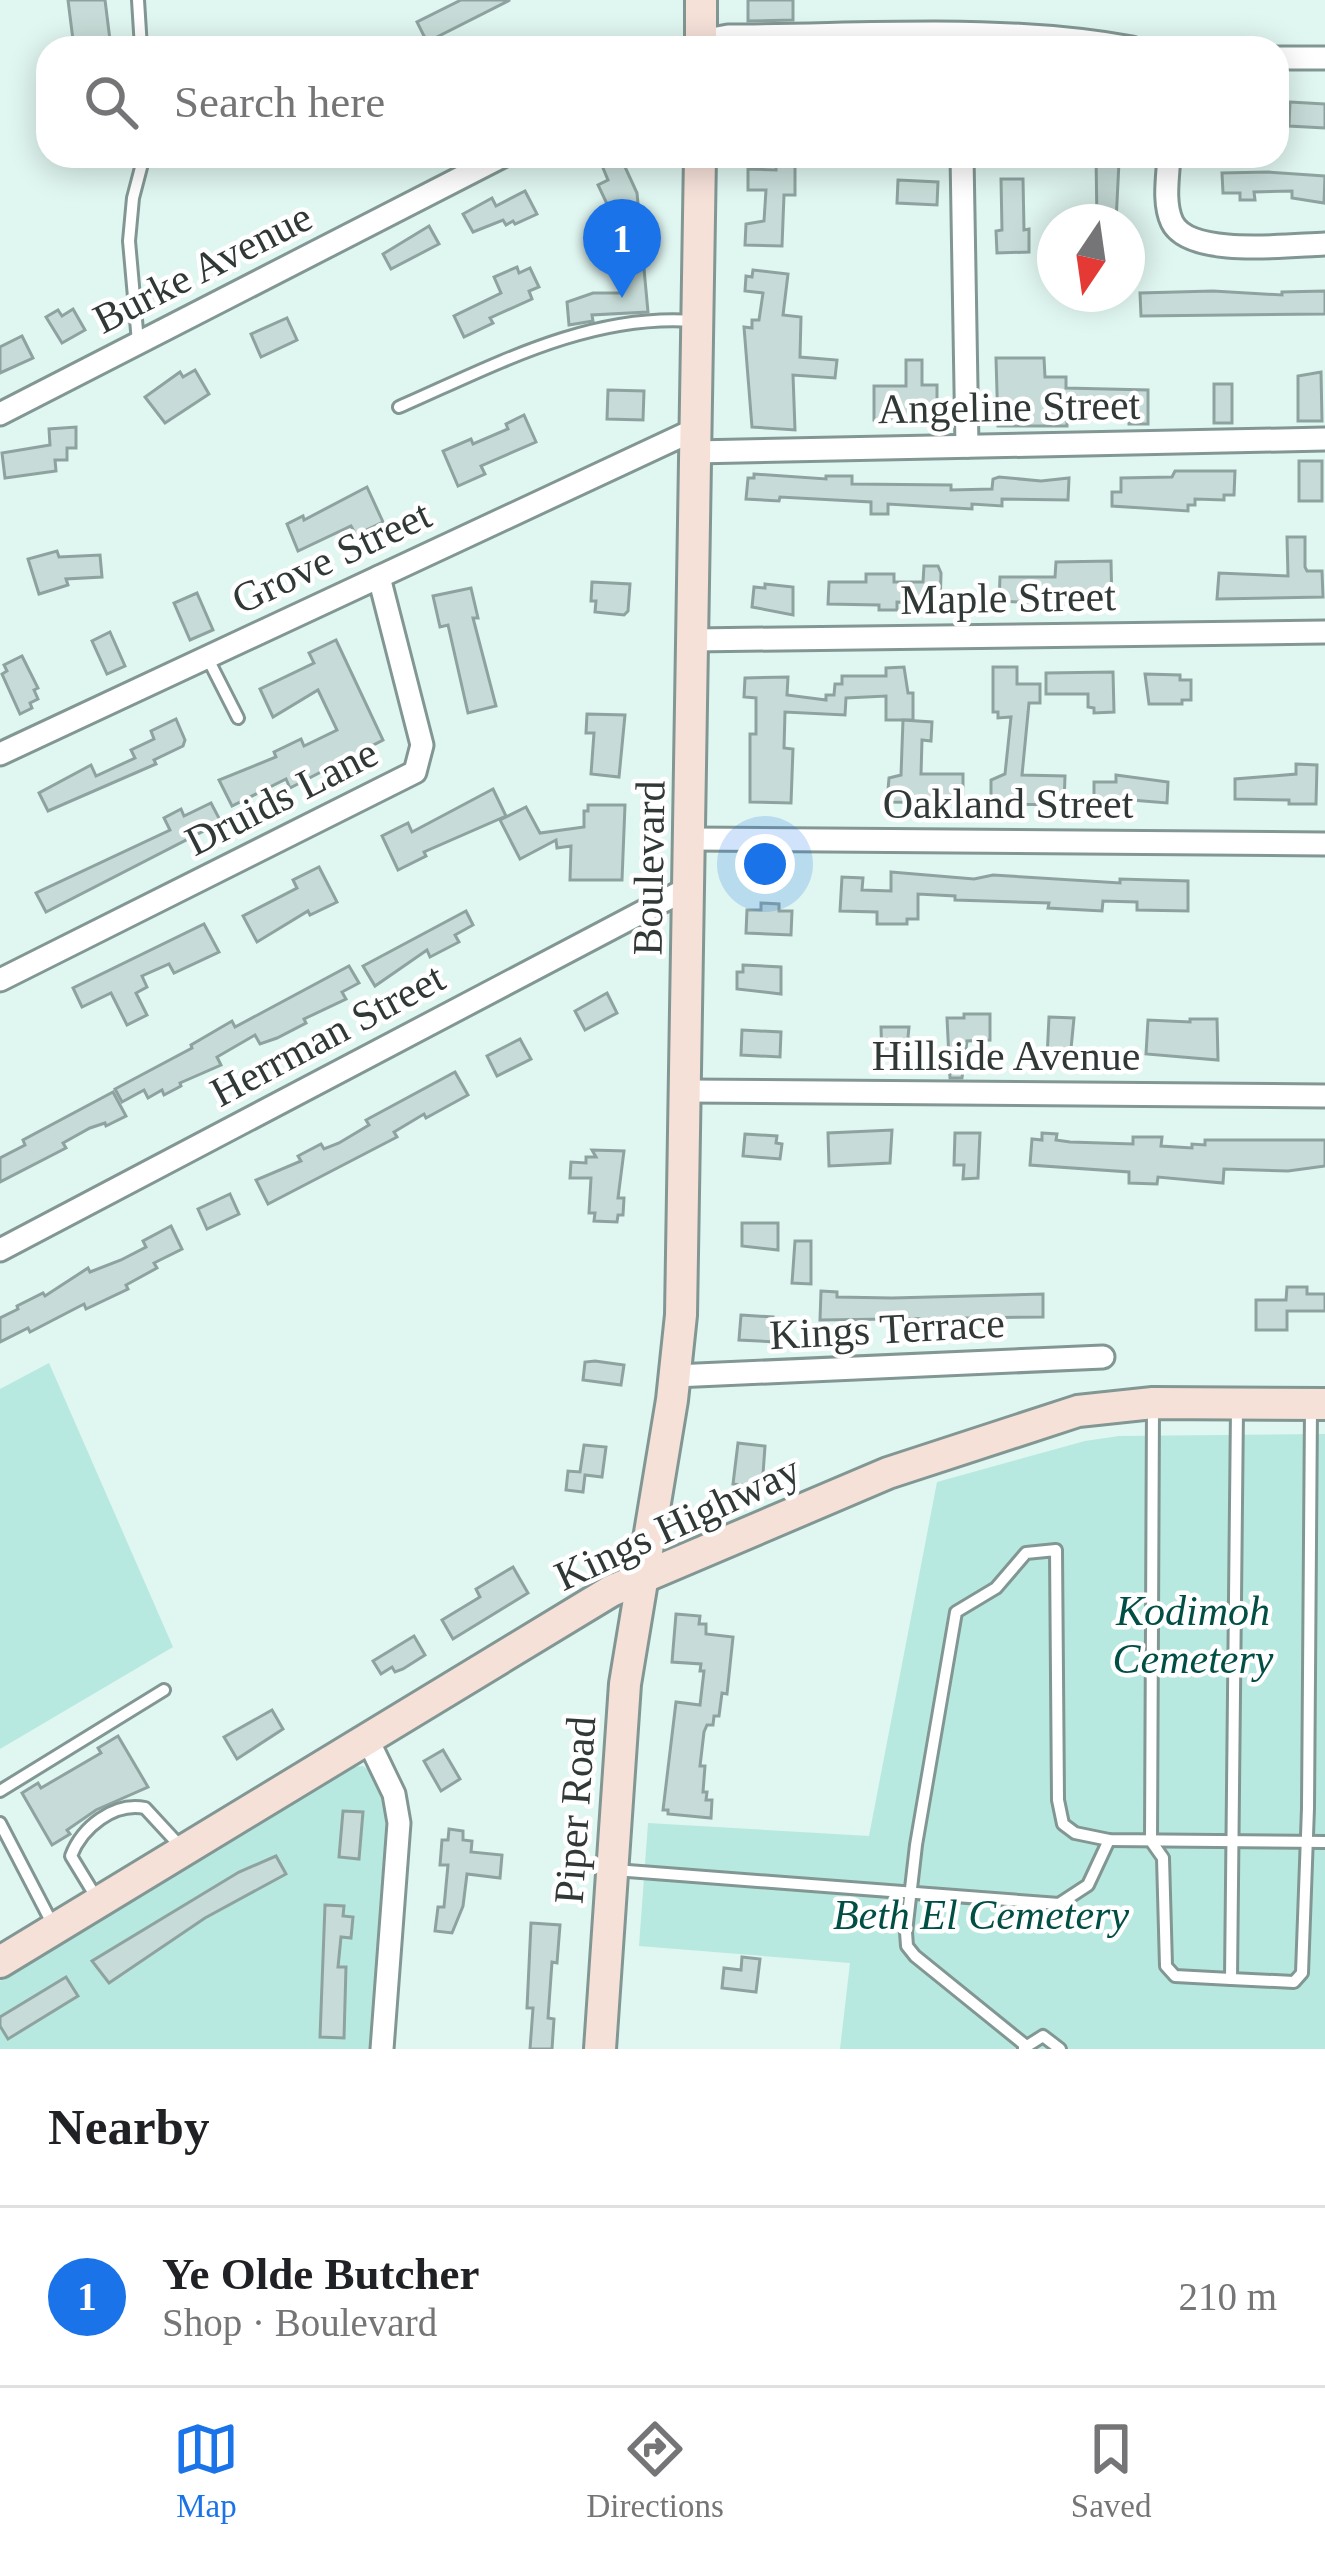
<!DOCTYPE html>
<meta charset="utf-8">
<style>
:root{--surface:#fff;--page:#f6f6f6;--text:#202124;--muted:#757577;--line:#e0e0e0;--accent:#1a73e8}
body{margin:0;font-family:"Times New Roman",serif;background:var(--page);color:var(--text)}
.compass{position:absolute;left:1037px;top:204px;width:108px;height:108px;border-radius:50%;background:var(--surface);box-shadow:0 6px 30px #0003;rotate:193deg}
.you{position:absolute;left:765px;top:864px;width:42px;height:42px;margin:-30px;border:9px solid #fff;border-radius:50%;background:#1a73e8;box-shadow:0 0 0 18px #1a73e833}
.badge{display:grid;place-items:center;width:78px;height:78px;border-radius:50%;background:var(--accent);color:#fff;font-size:39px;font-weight:700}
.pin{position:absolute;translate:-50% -99px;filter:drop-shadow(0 3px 6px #0008)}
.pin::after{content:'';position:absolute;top:63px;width:42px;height:36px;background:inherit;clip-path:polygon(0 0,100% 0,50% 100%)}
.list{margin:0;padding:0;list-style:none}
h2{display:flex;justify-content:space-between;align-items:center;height:156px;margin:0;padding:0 48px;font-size:51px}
h2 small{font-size:39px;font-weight:400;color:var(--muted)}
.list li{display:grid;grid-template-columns:78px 1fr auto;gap:36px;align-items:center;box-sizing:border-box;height:180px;padding:0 48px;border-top:3px solid var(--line)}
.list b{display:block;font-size:45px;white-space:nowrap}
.list p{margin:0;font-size:39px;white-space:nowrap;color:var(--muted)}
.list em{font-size:39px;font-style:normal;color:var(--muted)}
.icon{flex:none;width:66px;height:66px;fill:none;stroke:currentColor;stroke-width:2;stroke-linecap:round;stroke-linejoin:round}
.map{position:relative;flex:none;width:1325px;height:2049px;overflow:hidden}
.search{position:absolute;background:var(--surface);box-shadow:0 6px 30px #0003;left:36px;right:36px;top:36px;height:132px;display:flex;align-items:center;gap:30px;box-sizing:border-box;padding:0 42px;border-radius:36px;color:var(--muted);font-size:45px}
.sheet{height:336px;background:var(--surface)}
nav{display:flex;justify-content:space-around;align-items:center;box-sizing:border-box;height:168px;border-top:3px solid var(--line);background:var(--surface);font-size:33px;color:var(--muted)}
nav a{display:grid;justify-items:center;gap:6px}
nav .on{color:var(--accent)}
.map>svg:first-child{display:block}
</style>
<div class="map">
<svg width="1325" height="2049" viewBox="0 0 1325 2049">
<rect width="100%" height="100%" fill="#e0f6f1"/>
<g fill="#b8e9e0">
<path d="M49,1363l124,284 -173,102v-360z"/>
<path d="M1325,1434v615h-485l10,-86 -211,-17 9,-123 221,13 68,-354 148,-41 34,-5z"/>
<path d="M363,1766l10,7 16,26v77l-13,173h-376v-68l352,-214z"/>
</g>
<g fill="#c7dcd8" stroke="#8ea39f" stroke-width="3">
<path d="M68,0h37l6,48h-37z"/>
<path d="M461,0h49l-83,42 -10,-20z"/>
<path d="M748,0h45v20l-45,1z"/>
<path d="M1290,102l35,2v24l-36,-2z"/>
<path d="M598,156h22l17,37 11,119 -56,3 1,6 -24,4 -2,-23 26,-9h29l-3,-42 -15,2 -1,-18h6l-1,-6 10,-2 -20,-42 10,-5z"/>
<path d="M1096,156h18v6h5l-3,60h-19z"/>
<path d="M776,164h19v31h-11l-2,51 -37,-1 1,-21 18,-3 2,-31h-18v-21l28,1z"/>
<path d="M1268,172l57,4 -1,27 -32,-5v-7l-38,1 1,8h-15v-7h-17l-1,-20z"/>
<path d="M1001,179h22l1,51 5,-1v23l-32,1 -1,-22 6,-1z"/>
<path d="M898,180l40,2 -1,23 -40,-2z"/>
<path d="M525,191l12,23 -22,10 -2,-3 -7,4 -3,-5 -30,12 -10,-18 29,-16 4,8z"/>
<path d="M429,226l10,18 -48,25 -8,-15z"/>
<path d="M517,267l2,6 11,-5 9,19 -10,4 3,8 -42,19 3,5 -29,14 -10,-21 47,-23 -7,-16z"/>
<path d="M753,270l35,4 -5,41 18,2 -1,40 37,3 -2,18 -42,-3 2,55 -43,-3 -8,-100 8,1v-8h7l4,-27 -18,-2 1,-15 6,1z"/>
<path d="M1213,291l69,4v-3l43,-1v23l-184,2 -1,-23z"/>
<path d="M73,309l12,21 -23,13 -16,-26 12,-7 4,6z"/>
<path d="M287,318l10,22 -36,17 -10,-23z"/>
<path d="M22,336l11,22 -33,15v-26z"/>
<path d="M996,358h48l1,19h21v11l82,2v34h-19v-6h-29l-33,2v6h-69z"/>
<path d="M906,360h16v25h15v36l-63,-1v-34h32z"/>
<path d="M195,370l14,24 -44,29 -20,-26 35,-25 3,5z"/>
<path d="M1321,372l1,49h-24v-45z"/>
<rect x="1214" y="384" width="18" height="39"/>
<path d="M608,390l36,1 -1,29 -36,-1z"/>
<path d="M524,415l12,27 -55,24 4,8 -27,12 -15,-35 28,-12 2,5 35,-15 -2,-5z"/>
<path d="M76,427v21h-9v12h-12l1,11 -51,7 -3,-25 48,-8 -1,-16z"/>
<rect x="1299" y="461" width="23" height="40"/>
<path d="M1175,471h60l-1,24h-10v5l-29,-1v6h-7v6l-76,-5v-14h9v-14l51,-1z"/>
<path d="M754,474l72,5v-3h26v8l99,1v5l41,-1 1,-10 6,-2 42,4 28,-3 -1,22 -66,-1v7l-30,-2v5l-84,-5v10h-17v-12l-91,-5 -1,4 -33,-2 2,-21h6z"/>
<path d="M367,487l16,35 -27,13 -5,-9 -53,25 -11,-27 16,-8 1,4z"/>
<path d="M1287,537h18v30l2,4h15l1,26 -106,2 2,-26 69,3z"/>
<path d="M57,551l2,6 41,-2 2,22 -36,2 2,6 -29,9 -11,-35z"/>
<path d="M1111,561l1,45 -70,1v-4l-43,-2 1,-24h55l1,-15z"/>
<path d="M924,566h14l3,7 -1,37h-15v-7l-28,-1v8h-18v-5l-51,-1 1,-22h37v-8h28v8h29z"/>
<path d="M592,582l38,2 -2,27 -4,4 -29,-3 1,-11h-5z"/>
<path d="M765,584l28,3v28l-41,-8 2,-20 11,1z"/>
<path d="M471,588l7,30h-5l23,88 -28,7 -20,-88 -8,2 -7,-31z"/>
<path d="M197,593l16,37 -23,10 -16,-37z"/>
<path d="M110,632l15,34 -18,8 -15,-33z"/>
<path d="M336,640l47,100 -93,48 -4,-9 -54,27 -13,-26 57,-23 -2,-5 27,-13 3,7 33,-16 -19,-40 -45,27 -13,-28 54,-26 -5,-10z"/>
<path d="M22,656l16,32 -4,2 4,9 -8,4 2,5 -12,6 -18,-40 5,-3 -3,-6z"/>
<path d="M904,667l4,26h5v27h-27v-24l-40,2 -1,17 -60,-3 -1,36 9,1 -2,54 -41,-1v-68h6v-36l-12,-1 1,-19 43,-1 -1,18 39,5v-5h8l1,-11h7v-8h44v-8z"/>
<path d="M993,667h24v17h23v19h-11l-7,72 43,1 -1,29 -73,-1v-24l14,-6 6,-57 -13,1v-6h-5z"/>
<path d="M1113,672l1,40 -20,1v-5l-6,-1v-13h-42v-21z"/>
<path d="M1145,674l35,1v5h11v20h-9v4h-33z"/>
<path d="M587,714l38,1 -6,62 -28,-3 3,-41h-8z"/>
<path d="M176,719l9,21 -2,6 -29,14 2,4 -108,47 -9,-18 52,-28 5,11 39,-18 -4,-8 23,-11 -3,-8z"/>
<path d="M903,720l29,2 -1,19 -9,-1 -1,34h42v29l-76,-1 2,-24 12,-3z"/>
<path d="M1296,764l21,1 -1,39h-27v-4l-54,-1v-20l61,-5z"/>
<path d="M1116,775l52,7 -1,21 -49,-4v4h-24v-21h22z"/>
<path d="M493,789l13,27 -82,36 2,4 -28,14 -16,-34 26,-13 4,9z"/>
<path d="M211,803l10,19 -175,90 -10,-19 134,-63 -6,-12 17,-9 3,7z"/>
<path d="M588,805h37l-3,75h-52l1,-34 -14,2 -1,-8 -36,19 -20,-39 26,-13 14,26 44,-6v-16h4z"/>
<path d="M319,867l18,35 -27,13 -2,-4 -51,31 -14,-26 54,-28 -4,-8z"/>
<path d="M891,872l83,7 19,-4 127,8v-4l68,2v30l-51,-1v-8l-34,-1 -1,10 -54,-3 1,-5 -94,-3v-4l-37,-2v25h-11v5h-30v-12l-37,-1 2,-34 21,1 -1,12 29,1z"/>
<path d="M761,903l18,1v7h13l-1,24 -45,-2 1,-23h14z"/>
<path d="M466,911l7,14 -18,10 4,7 -29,15 -3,-7 -52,36 -12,-20z"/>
<path d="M204,924l15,28 -45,21 -5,-9 -27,12 5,11 -11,6 11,22 -20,10 -16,-32 -29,14 -9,-19z"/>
<path d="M743,965l38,2v27l-44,-5v-17h6z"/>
<path d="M349,966l10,17 -17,9 4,7 -42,20 2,4 -29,15 -17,6 -5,-9 -38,22 4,8 -41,18 1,3 -17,9 -2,-5 -14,8 -4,-8 -22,12 -7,-13 77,-41 -1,-3 41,-24 3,6z"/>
<path d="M607,993l10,20 -32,17 -10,-19z"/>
<path d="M964,1014h26v26l-23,1 -5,37h-12l-3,-60h17z"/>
<path d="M1049,1017l25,1 -4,41 -23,-1z"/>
<path d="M1190,1019h27l1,41 -72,-6 2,-34 42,2z"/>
<path d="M881,1027h28l-3,31h-24z"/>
<path d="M742,1030l39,2 -1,25 -39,-2z"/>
<path d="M520,1039l11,20 -34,17 -10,-20z"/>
<path d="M455,1072l13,23 -42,23 -2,-4 -30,18 3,5 -129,67 -12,-24 45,-19 -3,-5 23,-12 3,5 15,-6 30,-18 -3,-5z"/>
<path d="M113,1092l13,24 -20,10 -1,-3 -15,5 -27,15 3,5 -66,34v-24l25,-13 -2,-5z"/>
<path d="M892,1130l-2,33 -61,3 -1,-33z"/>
<path d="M955,1133h25l-2,45 -15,1 1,-14h-10z"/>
<path d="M1042,1133l15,1 -1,6 14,2 63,2v-7h29l-1,9 31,2v-4l13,1v-5h120v26l-37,5 -64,-2 -1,14 -65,-6 -1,7 -28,-1v-11l-99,-7 2,-26 10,1z"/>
<path d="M745,1134l32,2 -1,7 6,1 -2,15 -37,-3z"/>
<path d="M592,1150l32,1 -6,47h6l-1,17h-5l-1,7 -23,-1 1,-8h-6l2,-35h-21l1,-16 15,1v-6h10z"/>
<path d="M230,1194l9,20 -32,15 -9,-20z"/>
<path d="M742,1223h36v27l-36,-4z"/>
<path d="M171,1226l11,23 -28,14 3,5 -31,17 2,4 -42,20 -2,-5 -54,28 -2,-4 -28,14v-24l18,-9 -1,-3 26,-13 2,3 43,-28 2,4 31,-12 25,-13 -3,-6z"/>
<path d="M795,1241h16v43l-19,-1z"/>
<path d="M1287,1287h20v7h18v17h-38v19h-31v-30h30z"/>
<path d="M821,1291l16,1v5l55,1 151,-4v23l-223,3z"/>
<path d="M741,1315l32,2v10l5,1 -2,14 -37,-2z"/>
<path d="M595,1361l29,4 -3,20 -38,-5 2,-18z"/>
<path d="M738,1443l27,3 -3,42 -29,-4z"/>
<path d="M584,1445l22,2 -4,30 -17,-2 -2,17 -17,-2 2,-19 12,1z"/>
<path d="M513,1567l15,26 -75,46 -11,-19 38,-23 -4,-8z"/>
<path d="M676,1614l24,2 -1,8h7v10l27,3 -6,57 -5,-1 -3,23h-5l-1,9h-6l-3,7 -4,34h5l-2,26h4l-1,8h6l-1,18 -43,-4v-4h-5l13,-108 24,3 4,-34h-4l1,-7 -29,-2z"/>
<path d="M414,1636l11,19 -22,14 -8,3 -3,-5 -11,7 -8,-13z"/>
<path d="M272,1710l11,19 -46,30 -13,-22z"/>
<path d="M118,1736l30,51 -52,23 -29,20 3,4 -18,11 -30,-52 16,-10 3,5 60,-35 -3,-5z"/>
<path d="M443,1750l17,29 -19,12 -17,-30z"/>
<path d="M343,1811l20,1 -4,47 -20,-2z"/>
<path d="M449,1829l14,2v9l9,1 -1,11 31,3 -2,23 -33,-4 -4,32 -11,27 -17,-2 3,-24h6l4,-42h-8l2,-25h6z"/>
<path d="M276,1856l10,18 -81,44 -96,65 -17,-22 147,-89z"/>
<path d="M325,1905l19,1 -1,10 10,1 -2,21 -10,-1 -3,30h8l-2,71 -24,-1z"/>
<path d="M531,1923l29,2 -3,38 -5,-1 -4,56 6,1 -2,30h-22l3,-41h-6z"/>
<path d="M742,1957l18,2 -4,33 -34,-4 2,-20 17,2z"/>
<path d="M66,1977l12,19 -70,43 -8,-13v-9z"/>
</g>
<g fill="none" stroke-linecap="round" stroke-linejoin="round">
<defs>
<g id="lane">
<path d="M138,0l3,48"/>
<path d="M138,342l-9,-101 4,-43 11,-42"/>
<path d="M399,407c94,-41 190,-94 295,-86"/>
<path d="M207,657l31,61"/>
<path d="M1153,1407l-2,434 12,17 3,108 9,10 56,3"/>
<path d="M1237,1409l-6,570 63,3 8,-9 6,-165 3,-400"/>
<path d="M0,1791l164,-101"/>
<path d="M0,1823l53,102"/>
<path d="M615,1870l444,34 29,-19 21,-45"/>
<path d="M96,1897l-25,-41c11,-29 43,-54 74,-48l36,39"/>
<path d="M1025,2045l-110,-89 -8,-10 -1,-14 10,-87 40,-233 40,-24 30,-35 30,-3 2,250 5,24 12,9 34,7 216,2"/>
<path d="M1024,2048l19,-12 17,13"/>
</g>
<g id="street">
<path d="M701,41l27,-5c133,0 272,-12 404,12"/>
<path d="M1277,58h48"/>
<path d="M962,156l5,290"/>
<path d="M1169,156c-1,20 -6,47 3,66 17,36 118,23 153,22"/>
<path d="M0,414l503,-258"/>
<path d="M695,452l630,-13"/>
<path d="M693,640l632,-8"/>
<path d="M0,754l696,-325"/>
<path d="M690,839l635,5"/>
<path d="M0,980l415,-208 7,-27 -43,-168"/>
<path d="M687,1091l638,5"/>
<path d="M0,1250l690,-363"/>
<path d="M675,1376l428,-19"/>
<path d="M367,1738l27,56 5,29 -17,226"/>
</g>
<g id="secondary">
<path d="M701,48v-48"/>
<path d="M0,1962l611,-371 277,-118 190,-62 75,-8 172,1"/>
<path d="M600,2049l25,-365 47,-284 9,-85 19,-1159"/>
</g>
</defs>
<use href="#lane" stroke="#829793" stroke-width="16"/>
<use href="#street" stroke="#829793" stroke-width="27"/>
<use href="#secondary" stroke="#829793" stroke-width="36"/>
<use href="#lane" stroke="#fff" stroke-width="10"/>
<use href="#street" stroke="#fff" stroke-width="21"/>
<use href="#secondary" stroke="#f6e1d9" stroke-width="30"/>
</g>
<g text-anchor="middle" stroke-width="9" stroke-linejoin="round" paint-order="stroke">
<g font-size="42" fill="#303937" stroke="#fff">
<text transform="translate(202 267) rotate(-27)" y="15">Burke Avenue</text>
<text transform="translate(1009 406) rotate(-1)" y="15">Angeline Street</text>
<text transform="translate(331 556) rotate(-25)" y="15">Grove Street</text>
<text transform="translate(1008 597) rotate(-1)" y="15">Maple Street</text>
<text transform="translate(281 796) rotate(-27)" y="15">Druids Lane</text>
<text x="1008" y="818">Oakland Street</text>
<text transform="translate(648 868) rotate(-89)" y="15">Boulevard</text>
<text transform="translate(327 1034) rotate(-28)" y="15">Herrman Street</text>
<text x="1006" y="1070">Hillside Avenue</text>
<text transform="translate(887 1328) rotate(-3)" y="15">Kings Terrace</text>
<text transform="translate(677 1522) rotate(-25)" y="15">Kings Highway</text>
<text transform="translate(574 1810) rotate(-86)" y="15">Piper Road</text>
</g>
<g font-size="42" font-style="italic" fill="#014e45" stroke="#fff">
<text x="1193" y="1625">Kodimoh<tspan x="1193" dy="48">Cemetery</tspan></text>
<text x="981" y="1929">Beth El Cemetery</text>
</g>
</g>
</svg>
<svg class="compass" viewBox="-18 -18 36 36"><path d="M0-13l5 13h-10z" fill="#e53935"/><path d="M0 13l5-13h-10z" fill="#757577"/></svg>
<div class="you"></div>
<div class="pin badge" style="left:622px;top:298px">1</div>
<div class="search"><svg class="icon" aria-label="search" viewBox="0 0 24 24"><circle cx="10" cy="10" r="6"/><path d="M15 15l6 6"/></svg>Search here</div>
</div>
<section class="sheet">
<h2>Nearby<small></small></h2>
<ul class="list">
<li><span class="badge">1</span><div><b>Ye Olde Butcher</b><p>Shop · Boulevard</p></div><em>210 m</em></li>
</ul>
</section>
<nav>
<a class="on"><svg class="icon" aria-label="map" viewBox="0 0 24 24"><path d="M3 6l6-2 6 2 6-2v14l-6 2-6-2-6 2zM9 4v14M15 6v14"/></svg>Map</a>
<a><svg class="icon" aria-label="directions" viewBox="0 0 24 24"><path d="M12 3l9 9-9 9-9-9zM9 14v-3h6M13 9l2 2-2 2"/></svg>Directions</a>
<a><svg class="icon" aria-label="saved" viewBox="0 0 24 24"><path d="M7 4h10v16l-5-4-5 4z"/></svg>Saved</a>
</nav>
